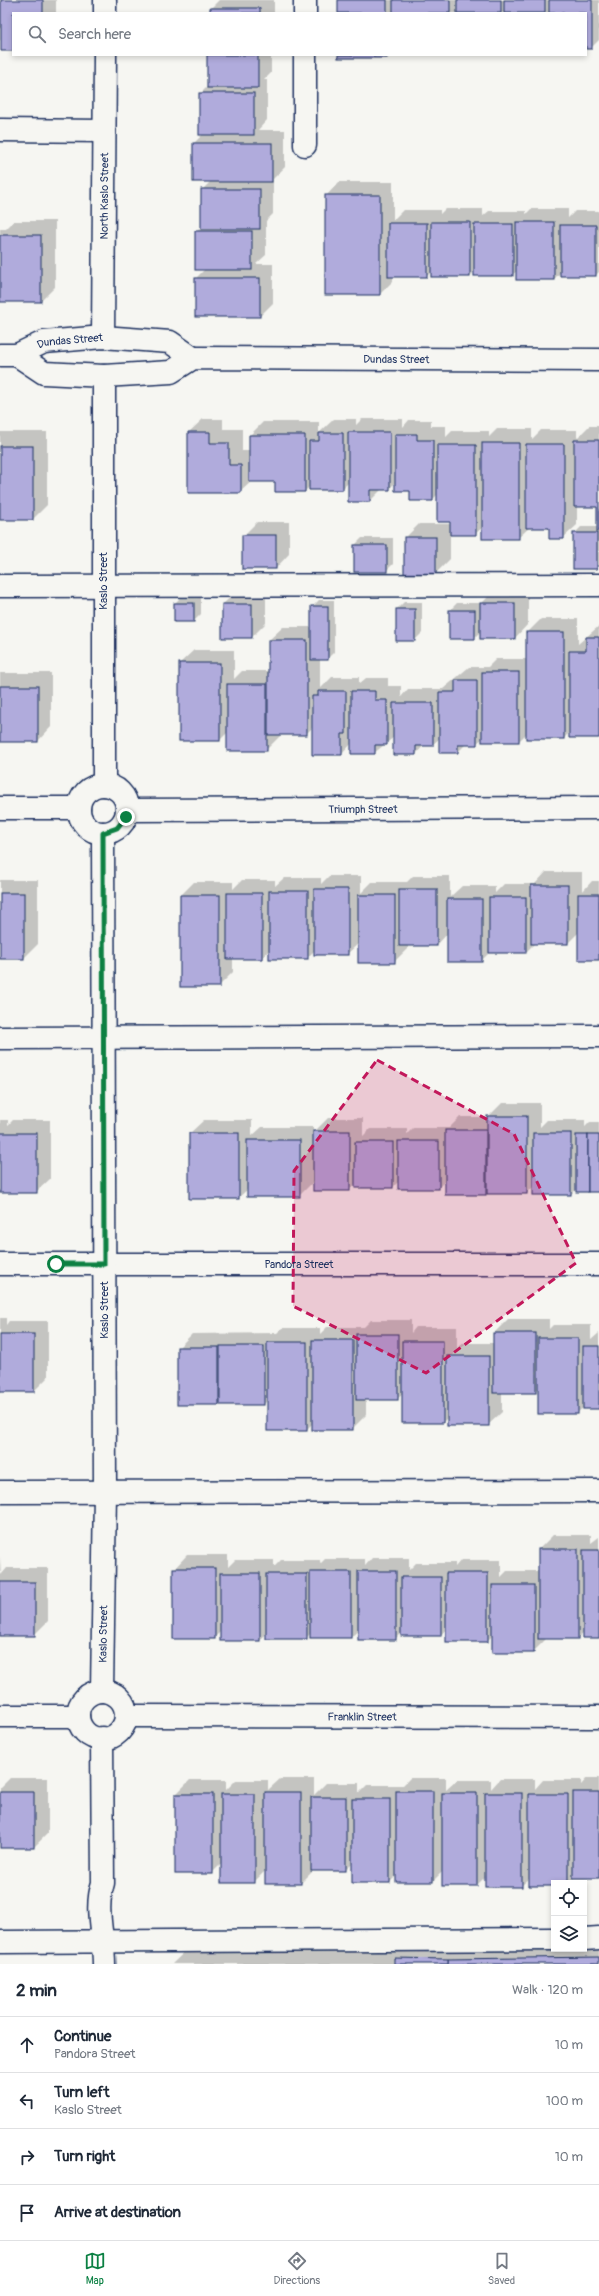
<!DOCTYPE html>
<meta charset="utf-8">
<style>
:root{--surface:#fff;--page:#f2f2f3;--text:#1f2937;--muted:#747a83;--line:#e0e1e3;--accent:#0b8043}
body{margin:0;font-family:Pangolin,sans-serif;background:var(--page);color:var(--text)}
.controls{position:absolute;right:12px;bottom:12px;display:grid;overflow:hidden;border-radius:0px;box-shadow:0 2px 6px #0003}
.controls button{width:36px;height:36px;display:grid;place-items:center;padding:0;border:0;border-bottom:1px solid var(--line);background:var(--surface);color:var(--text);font:20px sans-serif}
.stop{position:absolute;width:12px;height:12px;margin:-9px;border:3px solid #0b8043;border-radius:50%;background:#fff}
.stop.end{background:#0b8043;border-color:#fff;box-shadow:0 1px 4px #0008}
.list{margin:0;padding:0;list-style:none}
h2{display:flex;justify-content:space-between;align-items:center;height:52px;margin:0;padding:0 16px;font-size:17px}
h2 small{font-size:13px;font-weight:400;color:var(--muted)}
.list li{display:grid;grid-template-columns:26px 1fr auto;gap:12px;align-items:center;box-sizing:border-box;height:56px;padding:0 16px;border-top:1px solid var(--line)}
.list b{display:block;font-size:15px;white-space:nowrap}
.list p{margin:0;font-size:13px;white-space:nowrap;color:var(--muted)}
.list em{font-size:13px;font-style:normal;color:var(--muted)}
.icon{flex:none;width:22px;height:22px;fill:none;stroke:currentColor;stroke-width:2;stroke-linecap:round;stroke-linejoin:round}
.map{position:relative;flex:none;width:599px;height:1964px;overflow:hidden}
.search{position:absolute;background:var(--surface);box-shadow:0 2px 6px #0003;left:12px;right:12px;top:12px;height:44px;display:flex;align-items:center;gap:10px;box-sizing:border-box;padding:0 14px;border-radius:0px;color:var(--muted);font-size:15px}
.sheet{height:276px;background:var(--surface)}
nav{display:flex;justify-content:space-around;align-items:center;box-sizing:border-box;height:56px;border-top:1px solid var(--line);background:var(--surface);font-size:11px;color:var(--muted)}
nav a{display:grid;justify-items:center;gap:2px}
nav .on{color:var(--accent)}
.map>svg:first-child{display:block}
</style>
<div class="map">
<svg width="599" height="1964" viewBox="0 0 599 1964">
<rect width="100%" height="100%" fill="#f6f6f2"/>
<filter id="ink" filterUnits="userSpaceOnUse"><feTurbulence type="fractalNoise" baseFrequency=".025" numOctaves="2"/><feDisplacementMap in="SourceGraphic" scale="8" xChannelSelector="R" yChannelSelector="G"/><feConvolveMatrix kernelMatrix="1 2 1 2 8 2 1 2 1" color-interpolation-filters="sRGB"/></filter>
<g filter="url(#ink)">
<g fill="#0003">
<path d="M0,0h56v13h-43v37l-11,-12 -2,3z"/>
<path d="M219,0h55v13h-63v-5z"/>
<path d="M339,0h260v40l-8,8h-5v-35h-247z"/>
<path d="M208,55h63v18l-7,7h3v40l-9,10h27v37l-12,12v35l-7,7v34l-10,9h17v39l-13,13 -64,-38 9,-9 -9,-37 6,-6v-36l9,-9 -17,-38 9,-9 -3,-40 8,-8z"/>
<path d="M339,182h54v38l10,-10h37v4l5,-5h38v7l6,-5h37v3l5,-5h37v9l7,-7h24v61l-3,3 -35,-3 -7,7 -37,-8 -5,4 -37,-4 -5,5 -38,-5 -5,5h-34v5l-13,13 -54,-98z"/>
<path d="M14,221h41v66l-14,14h-41v-72h6z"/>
<path d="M203,419h20v10h19v22h8v-16l13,-13h56v11l15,-14h22v6l6,-6h41v8l6,-7h22v6h15v11l6,-6h37v6l8,-8h35v10l9,-9h36v8l12,-12h10v139l-3,3 -22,-34 7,-7h17v-21h-21v19l-14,13 -13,-11h-20l-12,11 -35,-11 -8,7h-25v25l-14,14 -31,-35 14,-14h32l-13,-30 -6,6 -36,-18 -7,7h-7l-12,12 -21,-19 -7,7 -32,-3 -5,5 -29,-10h-24l-12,11 -51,-60z"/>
<path d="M0,432h47v73l-14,14h-33z"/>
<path d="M257,522h32v32l-13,14 -33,-32z"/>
<path d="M362,538h31v26l-7,7 -31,-26z"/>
<path d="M495,590h33v34l-13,14 -34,-7 -7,7 -24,-28 7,-7h25z"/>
<path d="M237,591h29v32l-14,14h-29v-33z"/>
<path d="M182,596h19v18l-7,7 -19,-18z"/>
<path d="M319,600h15v52l-7,7h-7v30l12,-12h27v7l7,-6h22v8h13v11l7,-8h35l26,-22h19l8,-8h31v-26l14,-14h37v25l21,-18v111l-29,-5 -6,6h-37v-5l-8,8 -36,-3 -7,6h-10l-8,8 -18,-14 -8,7h-8l-8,9 -22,-17 -20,16 -22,-10 -10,11 -29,-27 -7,7h-26v2l-14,14 -38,-18 -8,8 -40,-77 14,-13h40v29l8,-8h27v-31l14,-13h29v-20z"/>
<path d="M404,602h18v31l-7,7 -18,-31z"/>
<path d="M0,673h51v54l-13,14h-38z"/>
<path d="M546,872h36v20l10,-11h7v78l-20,-27 -11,11h-33l-9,9h-36l-9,9 -33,-28 -11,12h-29v3l-14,14 -35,-19 -12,11 -32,-4 -8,8 -37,-9 -8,9h-29v14l-14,14 -38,-91 13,-13h39v7l9,-9h33v6l9,-8h37v6l8,-8h32v17l11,-11h35l6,-6h37v21l12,-11h33v7l9,-9h31z"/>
<path d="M0,880h38v64l-14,14h-24z"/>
<path d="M502,1103h38v24l7,-7h38v7l5,-5h9v69l-22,-2 -6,5 -37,-8 -7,7 -42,1 -39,-14 -8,8 -39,-7 -6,6 -37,-4 -7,7 -35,-9 -15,15 -51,-7 -10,9 -48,-65 14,-13h48v16l10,-9h51v6l15,-15h35v18l7,-7h37v5l6,-6h36l11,-11h28z"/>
<path d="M0,1120h8v5l5,-5h37v59l-14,13h-36z"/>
<path d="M0,1318h6v7l3,-4h39v56l-14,14h-34z"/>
<path d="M508,1319h41v10l4,-4h38v15l8,-7v75l-15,-1 -7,6 -38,-25 -4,4h-33v20l-14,13 -40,-8 -5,5 -40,-28 -6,5h-31v16l-14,14 -39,-6 -7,7 -38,-30 -4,4 -43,-3 -3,3 -40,-56 14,-14 85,-1 5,-5h38v6l7,-7h37l7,-7h40v13l5,-6h41v21l5,-5h32v-10z"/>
<path d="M553,1535h38v8l8,-6v100l-15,-5 -7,6h-30l-14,14 -40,-17 -6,6 -40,-13 -6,7 -39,-3 -7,7 -36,-9 -8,7h-40v-4l-5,5 -39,-5 -7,7 -39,-9 -7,7 -40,-69 13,-14h41v12l7,-7h39v7l7,-7h39v4l5,-5h40v7l7,-8h37v12l7,-7h39v4l6,-7h40v17l6,-6h32v-22z"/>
<path d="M0,1556l1,19 6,-7h41v53l-14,14h-34z"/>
<path d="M10,1778h38v55l-14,14h-34v8v-74v7z"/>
<path d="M410,1778h36v12l11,-10h34v9l9,-10h35v10l8,-9h38v5l6,-7h12v99h-24l-6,6h-15v2l-24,-7 -9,8 -35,-10 -9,9 -34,-14 -10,10 -36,-6 -7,7 -37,-20 -8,8h-31l-13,13 -35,-13 -12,12 -32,-19 -10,10 -36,-79 14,-14h36v10l10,-10h32v10l12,-11h34v16l12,-12h33v10l8,-8h36z"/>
<path d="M599,1934v30h-427l28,-27 384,12z"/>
</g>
<g fill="#b0abdc" stroke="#1b2f5e">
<path d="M1,0h42v13h-30v38h-12z"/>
<rect x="338" y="0" width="49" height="13"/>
<rect x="393" y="0" width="57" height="13"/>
<rect x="457" y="0" width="44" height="13"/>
<rect x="504" y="0" width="41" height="13"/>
<path d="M549,0h43v49h-6v-36h-37z"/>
<rect x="210" y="8" width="50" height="5"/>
<rect x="207" y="55" width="51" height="33"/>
<rect x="338" y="55" width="49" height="3"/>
<rect x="199" y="93" width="55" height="42"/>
<rect x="193" y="143" width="79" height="39"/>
<rect x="201" y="189" width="59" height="40"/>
<rect x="325" y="195" width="55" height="100"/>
<rect x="431" y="222" width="39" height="55"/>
<rect x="516" y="222" width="38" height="58"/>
<rect x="388" y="223" width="39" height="54"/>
<rect x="474" y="224" width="39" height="52"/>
<rect x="560" y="225" width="36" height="51"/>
<rect x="195" y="231" width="57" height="39"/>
<rect x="0" y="235" width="41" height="67"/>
<rect x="195" y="278" width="65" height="39"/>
<path d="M188,432h22v11h19v22h12v28h-53z"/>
<path d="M348,432h42v58h-20v12h-22z"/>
<path d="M319,433h24v57h-34v-49h10z"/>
<path d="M395,434h22v6h16v61h-23v-10h-15z"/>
<path d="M249,435h56v57h-30v-10h-26z"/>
<path d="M574,440h25v91h-2v-24h-23z"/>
<rect x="482" y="443" width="37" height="96"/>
<path d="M526,444h38v95h-15v-11h-23z"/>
<path d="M437,445h39v90h-26v-13h-13z"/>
<rect x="0" y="446" width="33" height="74"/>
<rect x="573" y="533" width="24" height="36"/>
<rect x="242" y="535" width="34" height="34"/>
<rect x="404" y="537" width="32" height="37"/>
<rect x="354" y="545" width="33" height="27"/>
<rect x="174" y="603" width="20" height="19"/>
<rect x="480" y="603" width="35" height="36"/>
<rect x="222" y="604" width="30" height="34"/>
<rect x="311" y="606" width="17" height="54"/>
<rect x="396" y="609" width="19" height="32"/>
<rect x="449" y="610" width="26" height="29"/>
<rect x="526" y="632" width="38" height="107"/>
<path d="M586,637h13v101h-30v-87h17z"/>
<rect x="268" y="640" width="39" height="95"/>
<rect x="179" y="663" width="41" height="78"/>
<rect x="482" y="672" width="37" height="70"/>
<path d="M455,680h22v65h-19v8h-19v-61h16z"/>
<rect x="227" y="684" width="40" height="67"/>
<rect x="0" y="686" width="38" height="56"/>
<path d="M318,691h28v43h-4v21h-30v-59h6z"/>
<path d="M351,691h24v9h12v45h-12v9h-24z"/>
<path d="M393,703h40v43h-17v9h-23z"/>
<rect x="531" y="885" width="37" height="59"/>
<rect x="314" y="889" width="34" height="66"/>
<rect x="399" y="889" width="38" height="57"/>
<rect x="269" y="891" width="39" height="68"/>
<rect x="0" y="893" width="24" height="66"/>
<rect x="227" y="893" width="35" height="66"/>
<rect x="578" y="894" width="21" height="66"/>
<rect x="180" y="895" width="40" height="92"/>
<rect x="358" y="895" width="37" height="68"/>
<rect x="489" y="897" width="37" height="56"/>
<rect x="447" y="899" width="35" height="63"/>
<rect x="487" y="1116" width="40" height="78"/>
<rect x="445" y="1130" width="41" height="65"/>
<rect x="313" y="1131" width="37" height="60"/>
<rect x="0" y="1133" width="37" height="60"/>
<rect x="189" y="1133" width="50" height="66"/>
<rect x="533" y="1133" width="38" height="62"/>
<rect x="576" y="1135" width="12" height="57"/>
<rect x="588" y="1135" width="11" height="57"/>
<rect x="247" y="1140" width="53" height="57"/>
<rect x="398" y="1141" width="41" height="48"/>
<rect x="355" y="1142" width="38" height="46"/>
<rect x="493" y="1333" width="43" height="60"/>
<rect x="0" y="1334" width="34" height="58"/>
<rect x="356" y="1334" width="42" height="66"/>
<rect x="538" y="1338" width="40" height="76"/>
<rect x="312" y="1340" width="41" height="90"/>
<rect x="402" y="1341" width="41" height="82"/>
<rect x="267" y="1342" width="40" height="89"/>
<rect x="220" y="1346" width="44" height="59"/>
<rect x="583" y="1346" width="16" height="63"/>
<rect x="177" y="1347" width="42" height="58"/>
<rect x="447" y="1356" width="42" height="70"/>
<rect x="538" y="1549" width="40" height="90"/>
<rect x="583" y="1550" width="16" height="88"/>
<rect x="173" y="1568" width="42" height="71"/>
<rect x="358" y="1571" width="38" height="69"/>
<rect x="310" y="1572" width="41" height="66"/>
<rect x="220" y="1573" width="40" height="68"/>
<rect x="446" y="1573" width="42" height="69"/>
<rect x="266" y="1574" width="41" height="65"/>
<rect x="401" y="1577" width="40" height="59"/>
<rect x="0" y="1582" width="35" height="54"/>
<rect x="492" y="1585" width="42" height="68"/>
<rect x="396" y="1791" width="37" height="91"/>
<rect x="0" y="1792" width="34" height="56"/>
<rect x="265" y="1792" width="36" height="92"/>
<rect x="573" y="1792" width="26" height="86"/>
<rect x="442" y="1793" width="35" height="93"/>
<rect x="485" y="1793" width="37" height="94"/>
<rect x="175" y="1794" width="38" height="80"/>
<rect x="221" y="1794" width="34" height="89"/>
<path d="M529,1794h39v89h-14v3h-25z"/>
<rect x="311" y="1797" width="35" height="74"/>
<rect x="352" y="1799" width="38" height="84"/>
<path d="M599,1957v7h-151v-5z"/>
<path d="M394,1958l54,1v5h-54z"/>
</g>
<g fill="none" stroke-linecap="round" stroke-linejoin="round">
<defs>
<g id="minor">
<path d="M305,0v13"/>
<path d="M105,13v-13"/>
<path d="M305,55v90"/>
<path d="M0,130l104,1"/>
<path id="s1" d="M103,337l2,-282"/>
<path id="s2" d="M0,355h17l27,-13 59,-5 67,5 23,16"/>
<path id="s3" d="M17,355l27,18 60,3 67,-4 22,-14 406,2"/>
<path d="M104,376v409"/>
<path d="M0,586l599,-1"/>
<circle cx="103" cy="809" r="24"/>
<path d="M0,808h79"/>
<path id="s4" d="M127,810l472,-2"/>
<path d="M0,1038l599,-2"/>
<path id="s5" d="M0,1264h599"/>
<path d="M0,1492l599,-1"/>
<path id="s6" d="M102,1691l3,-199 -2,-659"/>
<circle cx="102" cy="1715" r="24"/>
<path d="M0,1716h78"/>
<path id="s7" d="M126,1716l473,1"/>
<path d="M102,1738l1,145c-9,27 1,53 1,81"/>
<path d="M584,1939l15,-1"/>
<path d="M0,1942l554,-3"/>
</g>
</defs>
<use href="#minor" stroke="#1b2f5e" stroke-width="25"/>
<use href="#minor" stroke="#f6f6f2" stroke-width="22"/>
</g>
</g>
<g fill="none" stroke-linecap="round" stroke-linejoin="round" filter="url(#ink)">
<path stroke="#0b8043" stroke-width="5" d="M56,1264h48l-1,-431 14,-5 9,-11"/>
</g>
<path fill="#c2185b" fill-opacity="0.2" stroke="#c2185b" stroke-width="3" stroke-dasharray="8 5" stroke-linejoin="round" d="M377,1060l137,74 62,129 -150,110 -133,-67 1,-135z"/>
<g text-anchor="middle" stroke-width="3" stroke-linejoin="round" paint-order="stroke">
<g font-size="11" fill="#1b2f5e" stroke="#f6f6f2">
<text dy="4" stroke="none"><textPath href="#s1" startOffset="141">North Kaslo Street</textPath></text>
<text dy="4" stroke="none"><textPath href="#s2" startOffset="73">Dundas Street</textPath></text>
<text dy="4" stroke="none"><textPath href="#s3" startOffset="389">Dundas Street</textPath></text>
<text transform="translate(103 581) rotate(-90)" y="4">Kaslo Street</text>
<text dy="4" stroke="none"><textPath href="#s4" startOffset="236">Triumph Street</textPath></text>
<text dy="4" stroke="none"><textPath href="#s5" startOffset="299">Pandora Street</textPath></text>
<text transform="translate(104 1310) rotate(-90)" y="4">Kaslo Street</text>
<text dy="4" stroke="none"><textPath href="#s6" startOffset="57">Kaslo Street</textPath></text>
<text dy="4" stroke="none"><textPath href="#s7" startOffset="236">Franklin Street</textPath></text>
</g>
</g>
</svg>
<div class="controls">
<button><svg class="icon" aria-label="locate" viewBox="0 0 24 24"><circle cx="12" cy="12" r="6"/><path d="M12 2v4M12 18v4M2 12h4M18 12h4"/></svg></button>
<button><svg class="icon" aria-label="layers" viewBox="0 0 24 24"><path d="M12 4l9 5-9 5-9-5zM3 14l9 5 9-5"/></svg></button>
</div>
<div class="stop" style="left:56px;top:1264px"></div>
<div class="stop end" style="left:126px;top:817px"></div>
<div class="search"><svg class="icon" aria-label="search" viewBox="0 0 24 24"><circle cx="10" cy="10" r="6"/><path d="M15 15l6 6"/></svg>Search here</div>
</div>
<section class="sheet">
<h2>2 min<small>Walk · 120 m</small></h2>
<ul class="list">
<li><svg class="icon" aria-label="ahead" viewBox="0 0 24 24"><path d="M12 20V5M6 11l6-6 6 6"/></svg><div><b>Continue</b><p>Pandora Street</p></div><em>10 m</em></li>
<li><svg class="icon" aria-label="left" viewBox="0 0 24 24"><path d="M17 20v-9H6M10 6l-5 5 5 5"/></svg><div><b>Turn left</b><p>Kaslo Street</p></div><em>100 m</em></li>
<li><svg class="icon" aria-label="right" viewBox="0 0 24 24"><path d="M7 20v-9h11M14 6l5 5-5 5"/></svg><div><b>Turn right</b></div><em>10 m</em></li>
<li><svg class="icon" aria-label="arrive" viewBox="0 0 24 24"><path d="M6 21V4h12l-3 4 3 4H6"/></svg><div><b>Arrive at destination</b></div></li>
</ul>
</section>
<nav>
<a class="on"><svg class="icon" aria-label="map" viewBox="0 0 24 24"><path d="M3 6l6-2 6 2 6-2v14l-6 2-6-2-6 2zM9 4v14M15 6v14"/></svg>Map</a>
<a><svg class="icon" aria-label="directions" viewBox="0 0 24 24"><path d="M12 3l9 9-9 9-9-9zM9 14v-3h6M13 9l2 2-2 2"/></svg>Directions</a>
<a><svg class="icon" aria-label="saved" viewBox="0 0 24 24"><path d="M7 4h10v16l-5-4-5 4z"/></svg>Saved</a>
</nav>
